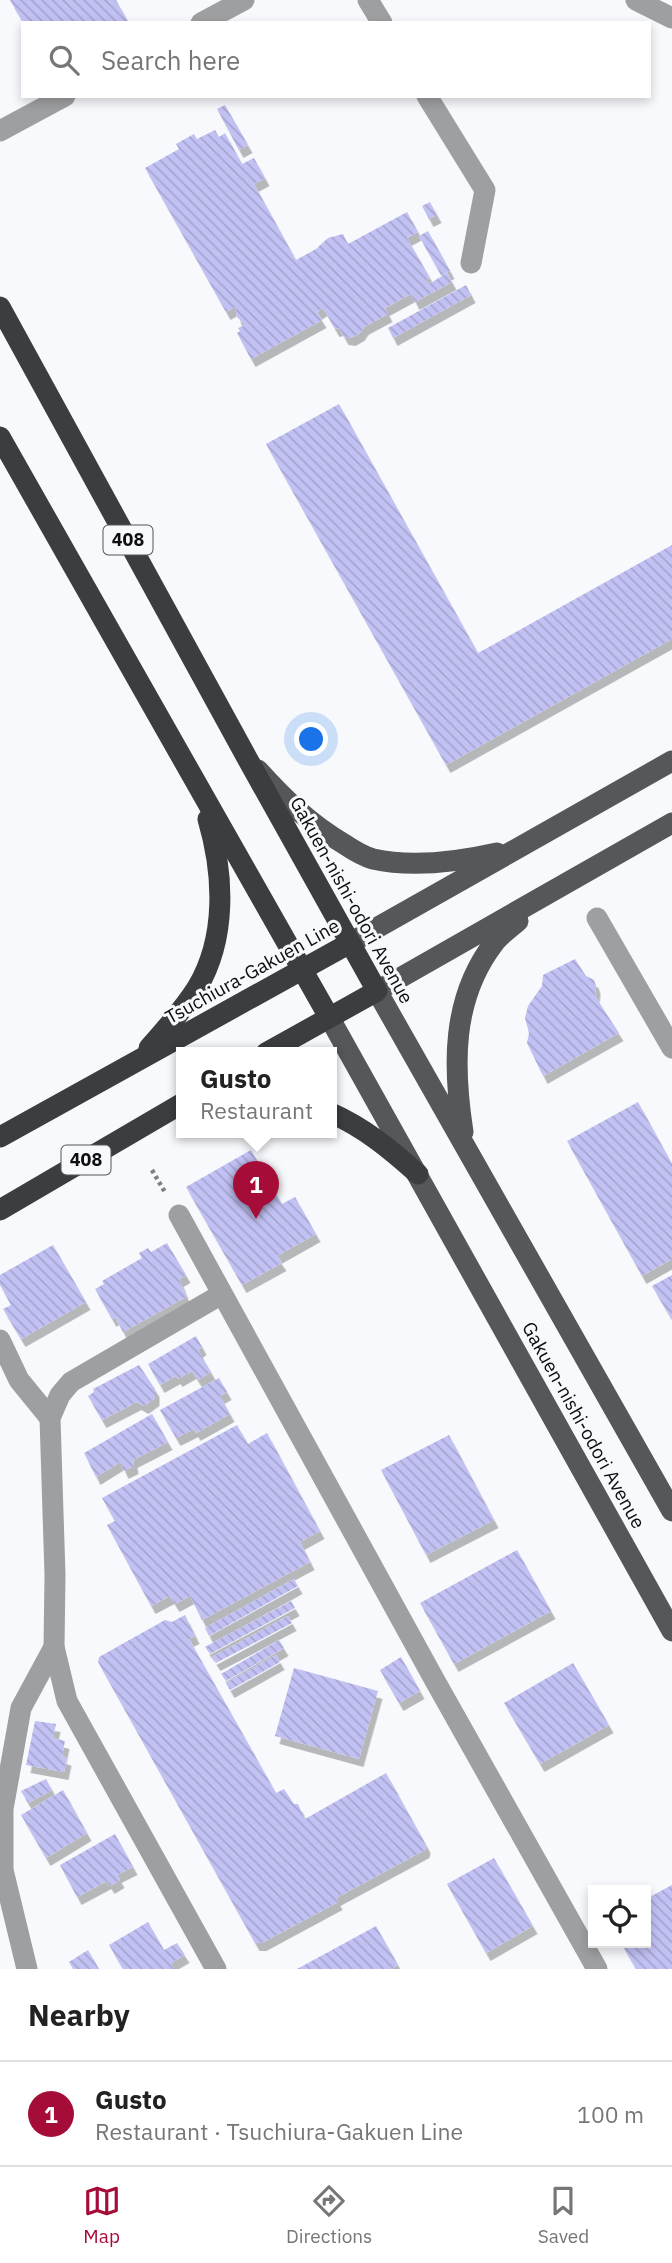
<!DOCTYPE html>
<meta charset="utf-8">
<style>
:root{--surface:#fff;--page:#f2f2f2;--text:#222;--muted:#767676;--line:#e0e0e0;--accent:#a60c38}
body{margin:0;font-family:"IBM Plex Sans",sans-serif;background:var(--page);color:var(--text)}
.controls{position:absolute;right:21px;bottom:21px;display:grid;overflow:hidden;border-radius:0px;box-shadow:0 4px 10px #0003}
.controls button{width:63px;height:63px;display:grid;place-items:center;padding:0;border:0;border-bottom:2px solid var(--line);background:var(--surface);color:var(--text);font:35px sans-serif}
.you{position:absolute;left:312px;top:740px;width:24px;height:24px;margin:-18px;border:5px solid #fff;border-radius:50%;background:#1a73e8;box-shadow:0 0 0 10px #1a73e833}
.badge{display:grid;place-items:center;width:46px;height:46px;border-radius:50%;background:var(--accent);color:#fff;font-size:23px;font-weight:700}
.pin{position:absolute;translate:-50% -58px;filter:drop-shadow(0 2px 4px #0008)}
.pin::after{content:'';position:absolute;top:37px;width:24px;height:21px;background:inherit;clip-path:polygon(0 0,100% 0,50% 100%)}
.popup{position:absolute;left:176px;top:1047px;width:161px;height:91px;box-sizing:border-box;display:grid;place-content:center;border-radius:0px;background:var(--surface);filter:drop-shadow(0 2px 5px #0005);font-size:23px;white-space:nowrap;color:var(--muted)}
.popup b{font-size:26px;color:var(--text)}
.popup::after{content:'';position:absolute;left:50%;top:100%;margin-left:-14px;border:14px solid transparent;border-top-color:var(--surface)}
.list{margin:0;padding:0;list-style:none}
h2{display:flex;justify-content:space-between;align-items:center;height:91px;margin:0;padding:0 28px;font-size:30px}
h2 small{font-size:23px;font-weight:400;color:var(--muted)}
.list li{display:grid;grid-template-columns:46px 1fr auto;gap:21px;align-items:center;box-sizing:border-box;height:105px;padding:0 28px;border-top:2px solid var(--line)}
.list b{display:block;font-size:26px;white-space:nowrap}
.list p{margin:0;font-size:23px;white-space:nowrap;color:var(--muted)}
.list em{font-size:23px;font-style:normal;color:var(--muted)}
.icon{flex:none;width:38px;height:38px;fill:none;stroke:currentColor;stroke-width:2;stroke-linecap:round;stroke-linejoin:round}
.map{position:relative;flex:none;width:672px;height:1969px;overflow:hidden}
.search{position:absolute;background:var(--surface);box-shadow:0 4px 10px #0003;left:21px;right:21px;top:21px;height:77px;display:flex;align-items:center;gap:18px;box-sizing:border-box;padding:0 24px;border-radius:0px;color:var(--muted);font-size:26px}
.sheet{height:196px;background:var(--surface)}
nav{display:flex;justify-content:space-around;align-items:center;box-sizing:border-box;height:98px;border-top:2px solid var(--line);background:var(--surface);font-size:19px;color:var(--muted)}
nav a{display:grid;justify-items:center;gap:4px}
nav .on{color:var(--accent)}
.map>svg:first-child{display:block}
</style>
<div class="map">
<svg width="672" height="1969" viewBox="0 0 672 1969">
<defs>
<pattern id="building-back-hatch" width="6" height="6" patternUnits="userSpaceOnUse" patternTransform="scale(1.75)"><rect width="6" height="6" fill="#c2c1f4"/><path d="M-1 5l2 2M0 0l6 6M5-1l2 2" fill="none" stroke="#a6a5d0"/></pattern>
<filter id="shadow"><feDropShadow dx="4.5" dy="8" stdDeviation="0" flood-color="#0004"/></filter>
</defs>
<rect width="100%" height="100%" fill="#f8f9fc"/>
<g fill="url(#building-back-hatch)" filter="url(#shadow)">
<path d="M10,0h106l13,23h-106z"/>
<path d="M225,105l23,40 -9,5 -22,-41z"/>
<path d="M215,130l4,7 6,-4 17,31 12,-6 11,20 -11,6 42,76 20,-11 12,-11 15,-4 5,10 59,-32 11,20 -11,6 23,40 -3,1 2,5 18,-11 5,9 -37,20 -4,-8 -26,14 3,6 -24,13 -4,6 -9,5 -7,-1 -5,-9 -4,1 -12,-21 -6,4 5,8 -71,39 -14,-26 3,-2 -2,-3 7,-3 -8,-8 -2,-10 -9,5 -81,-144 34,-19 -3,-5 18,-10 3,5z"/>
<path d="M430,202l7,13 -8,4 -7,-13z"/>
<path d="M428,231l22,40 -9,4 -22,-39z"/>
<path d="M466,285l5,10 -78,43 -5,-10z"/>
<path d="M339,404l139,249 194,-108v94l-226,126 -180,-321z"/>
<path d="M575,959l11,17 8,4 2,6 -1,10 24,37 -76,43 -16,-33 2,-10 -4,-15 3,-12 14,-20 1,-11z"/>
<path d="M638,1102l34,62v95l-30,17 -75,-135z"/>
<path d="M251,1150l31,54 13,-7 21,37 -39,22 5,7 -40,22 -56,-98z"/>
<path d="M167,1243l19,32 -7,4 7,18 -63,35 -8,-15 -3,2 -17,-30 9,-5 -2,-3 40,-23 -3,-5 9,-5 3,4z"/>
<path d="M53,1245l33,57 -65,37 -18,-30 8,-4 -11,-20v-10z"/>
<path d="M672,1275v45l-20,-34z"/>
<path d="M196,1336l6,11 -4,3 13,22 -13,8 -6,-9 -14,8 -2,-3 -16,9 -12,-21z"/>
<path d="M139,1365l16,24v9l-11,8 -7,-4 -35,18 -14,-24 6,-4 -1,-3z"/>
<path d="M219,1378l8,14 -7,4 10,18 -34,19 -2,-4 -18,9 -16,-28z"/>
<path d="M152,1414l16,28 -35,18 1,6 -10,5 -4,-9 -24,15 -12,-24z"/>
<path d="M237,1425l11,19 19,-11 53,98 -20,11 10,20 -108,58 -12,-24 -15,8 -5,-8 -19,10 -44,-81 8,-4 -13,-23z"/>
<path d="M449,1435l45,85 -68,35 -45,-85z"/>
<path d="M517,1550l34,61 -97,53 -34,-61z"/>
<path d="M294,1579l4,7 -89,50 -4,-8z"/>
<path d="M291,1601l4,7 -85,46 -5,-7z"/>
<path d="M185,1615l10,21 -6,3 87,154 8,-4 10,15h4l7,15 81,-46 40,72 -1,5 -89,48 2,4 -76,41h-7l-157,-281 1,-5 66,-37 7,2z"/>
<path d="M288,1616l4,7 -76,40 -4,-6z"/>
<path d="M279,1640l5,8 -58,33 -5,-7z"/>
<path d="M276,1655l4,7 -50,28 -4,-7z"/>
<path d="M401,1657l19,34 -21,12 -19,-33z"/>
<path d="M573,1663l36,62 -69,39 -36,-61z"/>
<path d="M294,1668l84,23 -19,68 -84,-23z"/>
<path d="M35,1721l21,3 -3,14 12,3 -3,15 5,2 -3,14 -38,-7z"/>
<path d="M46,1779l6,11 -24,13 -7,-12z"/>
<path d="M63,1790l24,43 -41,25 -25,-43z"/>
<path d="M115,1834l18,33 -16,8 3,5 -10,6 -3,-5 -30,16 -17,-32z"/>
<path d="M494,1858l39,68 -47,27 -39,-69z"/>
<path d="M672,1885v84h-36l-15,-26h25v-44z"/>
<path d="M148,1922l16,28 13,-7 8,12 -14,8 3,6h-51l-14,-24z"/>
<path d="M376,1926l22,39 -7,4h-94z"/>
<path d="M88,1950l11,19h-26l-4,-7z"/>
</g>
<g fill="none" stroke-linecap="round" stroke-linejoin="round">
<path stroke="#7f7f81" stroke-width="4.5" stroke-dasharray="3.5 3.5" stroke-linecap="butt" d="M152,1170l14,24"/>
<g stroke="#9e9fa0" stroke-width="21">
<path d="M368,0l14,23"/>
<path d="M636,0l36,18"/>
<path d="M201,23l43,-23"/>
<path d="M427,96l58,94 -14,73"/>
<path d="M0,131l65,-35"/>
<path d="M597,918l75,130"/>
<path d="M179,1215l255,464 163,290"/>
<path d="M0,1340l19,40 31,38"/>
<path d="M27,1969l-24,-99v-61l18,-101 33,-61"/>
<path d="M216,1969l-149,-268 -13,-54 1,-72 -5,-157 10,-23 11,-13 151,-88"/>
</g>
<g stroke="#555758" stroke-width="21">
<path d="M258,770c26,29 52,54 86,74 9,6 18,12 29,15 40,9 84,3 124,-6"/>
<path d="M672,823l-295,168 295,520"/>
<path d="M350,943l322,-182"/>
<path d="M329,1017l343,614"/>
<path d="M463,1132c-10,-65 -12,-133 31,-189 6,-8 16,-15 24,-22"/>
</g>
<g stroke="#3b3e3f" stroke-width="21">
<path d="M0,307l247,451 130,233 -111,62"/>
<path d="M0,437l329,580"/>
<path d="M149,1048c17,-19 34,-38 48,-60 30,-50 27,-114 11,-169"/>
<path d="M331,1113c34,15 60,37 87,61"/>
<path d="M0,1137l350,-194"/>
<path d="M0,1210l181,-106"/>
</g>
</g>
<g text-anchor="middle" stroke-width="6" stroke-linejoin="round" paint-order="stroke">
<g fill="#f8f9fc" stroke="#545456" stroke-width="2">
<rect x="103.5" y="525.5" width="49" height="29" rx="5"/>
<rect x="61.5" y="1145.5" width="49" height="29" rx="5"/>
</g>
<g font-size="18" font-weight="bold" fill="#0e0e0f">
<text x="128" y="546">408</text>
<text x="86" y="1166">408</text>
</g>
<g font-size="19" fill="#0e0e0f" stroke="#f8f9fc">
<text transform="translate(352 900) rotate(61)" y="7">Gakuen-nishi-odori Avenue</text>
<text transform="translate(252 971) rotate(-29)" y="7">Tsuchiura-Gakuen Line</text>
<text transform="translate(584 1425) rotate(61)" y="7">Gakuen-nishi-odori Avenue</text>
</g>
</g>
</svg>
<div class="controls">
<button><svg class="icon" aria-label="locate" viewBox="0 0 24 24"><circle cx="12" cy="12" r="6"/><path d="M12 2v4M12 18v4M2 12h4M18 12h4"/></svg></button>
</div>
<div class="you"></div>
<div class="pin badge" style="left:256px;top:1219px">1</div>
<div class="popup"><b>Gusto</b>Restaurant</div>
<div class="search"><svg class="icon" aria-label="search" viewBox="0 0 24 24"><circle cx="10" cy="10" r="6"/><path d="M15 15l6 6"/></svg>Search here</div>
</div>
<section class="sheet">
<h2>Nearby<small></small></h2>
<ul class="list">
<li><span class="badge">1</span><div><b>Gusto</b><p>Restaurant · Tsuchiura-Gakuen Line</p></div><em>100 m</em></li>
</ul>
</section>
<nav>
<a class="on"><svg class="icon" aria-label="map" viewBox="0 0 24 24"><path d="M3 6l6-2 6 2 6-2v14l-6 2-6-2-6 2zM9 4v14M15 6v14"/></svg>Map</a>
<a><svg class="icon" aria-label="directions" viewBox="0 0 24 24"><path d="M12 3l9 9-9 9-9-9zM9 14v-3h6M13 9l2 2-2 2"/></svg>Directions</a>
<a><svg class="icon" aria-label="saved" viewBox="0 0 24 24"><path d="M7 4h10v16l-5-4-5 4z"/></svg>Saved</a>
</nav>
